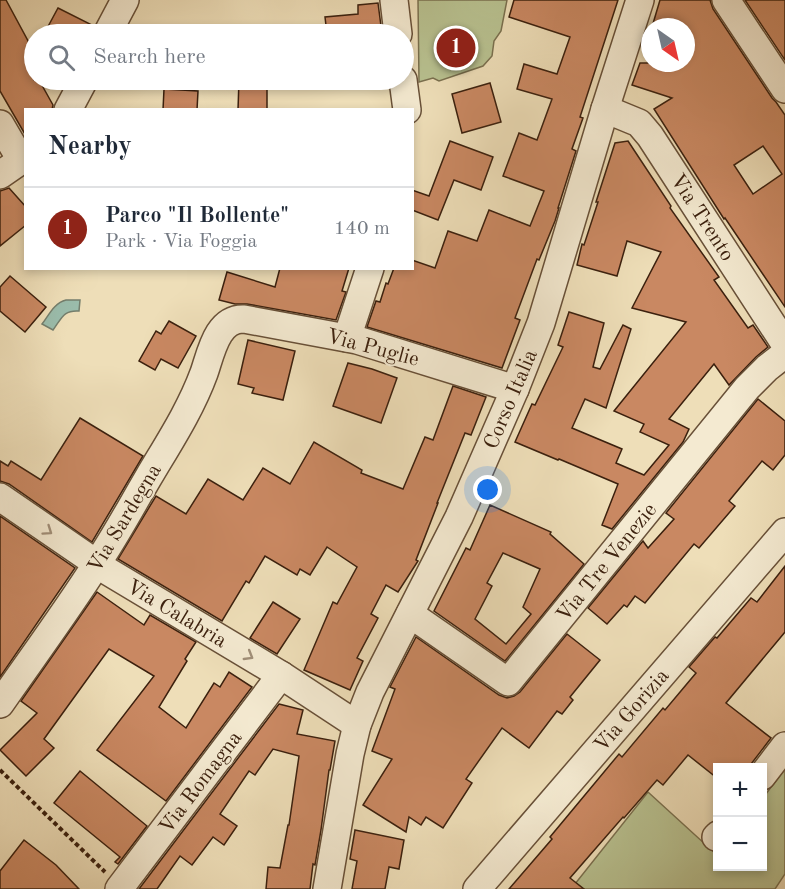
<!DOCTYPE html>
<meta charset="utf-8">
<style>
:root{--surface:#fff;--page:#f2f2f3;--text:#1f2937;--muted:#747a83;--line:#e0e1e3;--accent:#8f2418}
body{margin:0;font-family:"Old Standard TT",serif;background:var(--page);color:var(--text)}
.controls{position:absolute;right:18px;bottom:18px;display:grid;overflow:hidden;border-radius:0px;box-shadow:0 3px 9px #0003}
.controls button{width:54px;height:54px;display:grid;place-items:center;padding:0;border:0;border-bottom:2px solid var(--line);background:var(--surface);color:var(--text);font:30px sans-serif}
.compass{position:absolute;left:641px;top:18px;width:54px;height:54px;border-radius:50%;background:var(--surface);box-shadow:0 3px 9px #0003;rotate:146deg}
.you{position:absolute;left:488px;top:490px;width:21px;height:21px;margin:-15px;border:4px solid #fff;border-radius:50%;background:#1a73e8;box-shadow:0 0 0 9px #1a73e833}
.badge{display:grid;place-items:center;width:39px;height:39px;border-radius:50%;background:var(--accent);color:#fff;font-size:20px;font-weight:700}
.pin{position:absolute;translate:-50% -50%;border:3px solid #fff;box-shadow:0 2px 6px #0006}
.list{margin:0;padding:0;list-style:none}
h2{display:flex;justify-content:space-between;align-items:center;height:78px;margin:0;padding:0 24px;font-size:26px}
h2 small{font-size:20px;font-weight:400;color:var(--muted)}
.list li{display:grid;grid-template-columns:39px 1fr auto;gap:18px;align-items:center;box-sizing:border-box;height:84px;padding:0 24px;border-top:2px solid var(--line)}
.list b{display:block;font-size:22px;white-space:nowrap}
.list p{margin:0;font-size:20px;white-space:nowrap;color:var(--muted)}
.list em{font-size:20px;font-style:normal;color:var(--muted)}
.icon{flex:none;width:33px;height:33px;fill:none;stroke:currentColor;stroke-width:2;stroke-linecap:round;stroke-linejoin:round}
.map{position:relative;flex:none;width:785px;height:889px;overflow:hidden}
.search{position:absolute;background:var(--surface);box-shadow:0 3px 9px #0003;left:24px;top:24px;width:390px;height:66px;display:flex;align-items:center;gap:15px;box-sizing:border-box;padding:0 21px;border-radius:33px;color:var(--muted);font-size:22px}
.panel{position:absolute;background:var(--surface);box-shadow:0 3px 9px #0003;left:24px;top:108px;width:390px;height:162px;border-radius:0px}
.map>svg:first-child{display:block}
</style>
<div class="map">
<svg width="785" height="889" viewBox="0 0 785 889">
<rect width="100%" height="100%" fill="#eedeb8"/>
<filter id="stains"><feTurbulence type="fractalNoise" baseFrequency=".00333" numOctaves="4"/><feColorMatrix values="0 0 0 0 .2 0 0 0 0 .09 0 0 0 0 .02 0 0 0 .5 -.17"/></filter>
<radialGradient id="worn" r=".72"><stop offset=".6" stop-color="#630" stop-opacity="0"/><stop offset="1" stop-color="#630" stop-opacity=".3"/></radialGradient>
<g fill="#b8c190" stroke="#7a704f" stroke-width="1.5">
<path d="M418,0h89l-6,31 -7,10 -2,15 -9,10 -44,15 -6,-3 -14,4z"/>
<path d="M785,768v106l-10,15h-204l77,-97 69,63 1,11h44l1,-68z"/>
</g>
<path fill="#9abcab" stroke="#747e6c" stroke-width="1.5" d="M66,300h14l-1,11c-16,-1 -17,7 -26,19l-11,-6c7,-9 12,-21 24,-24z"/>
<g fill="#c98862" stroke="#3b200e" stroke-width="1.5" fill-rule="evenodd">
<path d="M0,0h6l28,52v28h5l14,25 -1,5h-26v26l-26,-45z"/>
<path d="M514,0h104l-38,117 3,1 -11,31 4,2 -18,57h1l-4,13 -16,39 -2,-1 -22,59 5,2 -18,48 -135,-41 9,-26 4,1 6,-19 2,1 6,-16h18v-8l23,8 13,-37 29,10 12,-31 41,16 14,-35 -41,-15 16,-43 18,7 15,-41 -35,-10 7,-25 33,10 13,-37 -61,-20z"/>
<path d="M660,0h50l3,9 59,89 4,4 9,13v192l-60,-89 -1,1 -70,-110 18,-11 -40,-13 8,-22h46v-36h-34zM763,146l19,28 -29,20 -19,-29z"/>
<path d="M745,0h40v60z"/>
<path d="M378,3l4,31h-55l-2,-17 33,-3v-9z"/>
<path d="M58,8l36,18 -3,8h-47z"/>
<path d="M239,80h28v30h-29z"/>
<path d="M490,83l11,39 -39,11 -10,-39z"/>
<path d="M164,89l34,2 -1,19h-34z"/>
<path d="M450,141l43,16 -12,33 -27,-10 -16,40 -26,-10v-20l17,6z"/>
<path d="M628,141l43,65 -1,2 49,69 -5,3 34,48 5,-3 15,22 -12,10 -27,28 -15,-21 -45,55 20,10 -6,13 -71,87 -10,-4 16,-41 -59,-25 -1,1 -43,-18 17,-38 3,1 28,-58 -5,-2 11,-33 35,11 -11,44 7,2 23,-44 8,4 -25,79 -21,-9 -13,29 50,21 -6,14 28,12 25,-30 -29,-13 4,-8 -30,-13 72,-89 -54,-14 29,-56 -34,-11 -10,35 -40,-11 5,-21 2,1 14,-43h-2l19,-59z"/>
<path d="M9,188l17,19v18l-26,21v-55z"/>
<path d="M280,268h69l-7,23 4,1 -10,28 -89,-16h-12l-16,-4 8,-28 48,15z"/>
<path d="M10,276l36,31 -21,25 -25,-21v-24z"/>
<path d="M169,321l27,15 -18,32 -17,-9 -6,11 -16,-9 17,-30 5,3z"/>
<path d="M248,340l47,11 -12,49 -31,-7 2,-5 -16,-4z"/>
<path d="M348,363l24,6 25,9 -16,45 -48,-17z"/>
<path d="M453,386l33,11 -15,38 -6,-2 -28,70h1l-22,57 2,1 -20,31 -12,-7 -15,29 7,4 -21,40 6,3 -13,29 -46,-20 29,-68 4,2 20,-37 -30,-20 -17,28 -10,-6 -3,6 -32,-19 -16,27 -3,-2 -24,40 -104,-62 38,-63 30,18 22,-35 35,21 20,-32 27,16 24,-42 48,28 -1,3 42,16 22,-52 8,3z"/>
<path d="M758,399l27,22v34l-12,15 -11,-9 -33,40 6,5 -36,42 -5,-4 -49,59 -10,-7 -8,11 -3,-2 -17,19 -19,-16 55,-67 5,7 26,-29 -8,-6z"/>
<path d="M80,418l63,38 -51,86 -83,-58 -9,-3v-20l8,5 3,-5 30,19z"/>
<path d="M490,505l61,27 -1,2 34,30 -79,97 -71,-50 32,-63 4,2zM503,553l37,16 -17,38 8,7 -25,30 -31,-25 17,-33 -5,-3z"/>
<path d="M0,516l75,52 -75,109z"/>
<path d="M785,566v66l-59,71 45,35 -23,30h-31v10l-29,-23 -25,30 -6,-5 -33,38 -1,-1 -53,61 14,11h-75l43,-50 -2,-2 69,-83 3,3 41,-49 2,2 31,-37 -7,-6 26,-30 2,1 34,-40 6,4z"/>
<path d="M97,592l47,33 6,-10 46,27 -11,17 2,2 -28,46 27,21 28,-45 6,4 9,-15 23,15 -86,114 -69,-51 57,-74 -45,-27 -65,90 10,9 -28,28 -26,-26 37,-37 -16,-12z"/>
<path d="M273,602l27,17 -23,35 -27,-16z"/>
<path d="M567,634l33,26 -30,37 3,3 -11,14 -5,-3 -28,37 -27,-20 -36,51 6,4 -29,45 -17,-11 -5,8 -12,-8 -3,15 -43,-27 29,-46 -20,-8 23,-62 -5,-2 26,-50 83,58 8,3 7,-2 6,-4z"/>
<path d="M279,704l24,6 -6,24 38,7 -5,29h-1l-8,60 -6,35 -2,-1 -3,25h-44l2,-22 12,1 8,-43h1l10,-69 -26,-7 -18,26 -6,-4 -29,43 17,12 -13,19 -11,-8 -21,28 -12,-9 -23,33h-18z"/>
<path d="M80,771l67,55 -29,38 -3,-2 5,-5 -66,-54z"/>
<path d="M355,830l49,10 -5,29 -10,-2 -4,22h-33l5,-28 -7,-2z"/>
<path d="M24,840l32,25 23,24h-79v-18z"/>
</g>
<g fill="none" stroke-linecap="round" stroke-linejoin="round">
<defs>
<g id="minor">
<path d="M394,0l4,34"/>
<path d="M726,0l59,89"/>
<path d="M107,34l18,-34"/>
<path d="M403,80l4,30"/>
<path d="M605,109l34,14 11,13 135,208"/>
<path d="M68,110l16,-30"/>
<path d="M0,124l21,36"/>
<path d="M0,175l26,-18"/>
<path d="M347,338l23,-70"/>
<path d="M0,497l109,75 172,103 76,50"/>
<path d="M410,614l98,68 239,-294 20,-20 18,-14"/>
<path d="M0,704c32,-46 66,-92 96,-139 19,-28 35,-58 52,-87 20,-34 42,-67 56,-105 7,-20 13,-55 40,-54l113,21 158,49"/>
<path d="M762,776l23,-30"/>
<path d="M716,837l2,-2"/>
<path d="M119,889l162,-214"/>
<path d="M327,889l23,-135 7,-29 13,-33 89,-175 56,-128 26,-66 64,-214 35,-109"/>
<path d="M477,889l308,-357"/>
</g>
</defs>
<use href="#minor" stroke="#685038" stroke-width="30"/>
<path stroke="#3b200e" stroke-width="4" stroke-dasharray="4.5 3" stroke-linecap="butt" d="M0,770l105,102"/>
<use href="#minor" stroke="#f4ead1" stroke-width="27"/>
</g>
<defs><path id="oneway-chevron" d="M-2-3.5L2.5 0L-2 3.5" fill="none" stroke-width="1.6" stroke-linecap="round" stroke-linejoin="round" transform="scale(1.5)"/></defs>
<g stroke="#a18f79">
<use href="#oneway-chevron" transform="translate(48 531) rotate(35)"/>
<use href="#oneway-chevron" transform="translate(249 656) rotate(31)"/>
</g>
<g text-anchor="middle" stroke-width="4.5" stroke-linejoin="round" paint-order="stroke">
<g font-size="21" fill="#3b200e" stroke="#f4ead1">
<text transform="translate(703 217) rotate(57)" y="7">Via Trento</text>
<text transform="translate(373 347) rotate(15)" y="7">Via Puglie</text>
<text transform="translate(510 399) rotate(-67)" y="7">Corso Italia</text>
<text transform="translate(124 518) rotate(-59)" y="7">Via Sardegna</text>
<text transform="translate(606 562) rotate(-51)" y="7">Via Tre Venezie</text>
<text transform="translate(177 613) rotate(31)" y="7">Via Calabria</text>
<text transform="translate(631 710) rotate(-49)" y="7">Via Gorizia</text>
<text transform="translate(200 782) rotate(-53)" y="7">Via Romagna</text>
</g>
</g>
<rect width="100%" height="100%" filter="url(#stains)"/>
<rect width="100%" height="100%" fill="url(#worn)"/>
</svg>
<div class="controls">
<button>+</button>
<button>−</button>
</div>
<svg class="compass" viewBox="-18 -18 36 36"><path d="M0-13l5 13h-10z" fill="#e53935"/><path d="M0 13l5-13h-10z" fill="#747a83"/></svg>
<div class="you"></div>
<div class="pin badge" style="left:456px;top:48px">1</div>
<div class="search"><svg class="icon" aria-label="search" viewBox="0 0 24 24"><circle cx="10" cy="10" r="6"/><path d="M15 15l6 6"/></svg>Search here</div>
<section class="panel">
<h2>Nearby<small></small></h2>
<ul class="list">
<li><span class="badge">1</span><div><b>Parco &quot;Il Bollente&quot;</b><p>Park · Via Foggia</p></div><em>140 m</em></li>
</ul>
</section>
</div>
